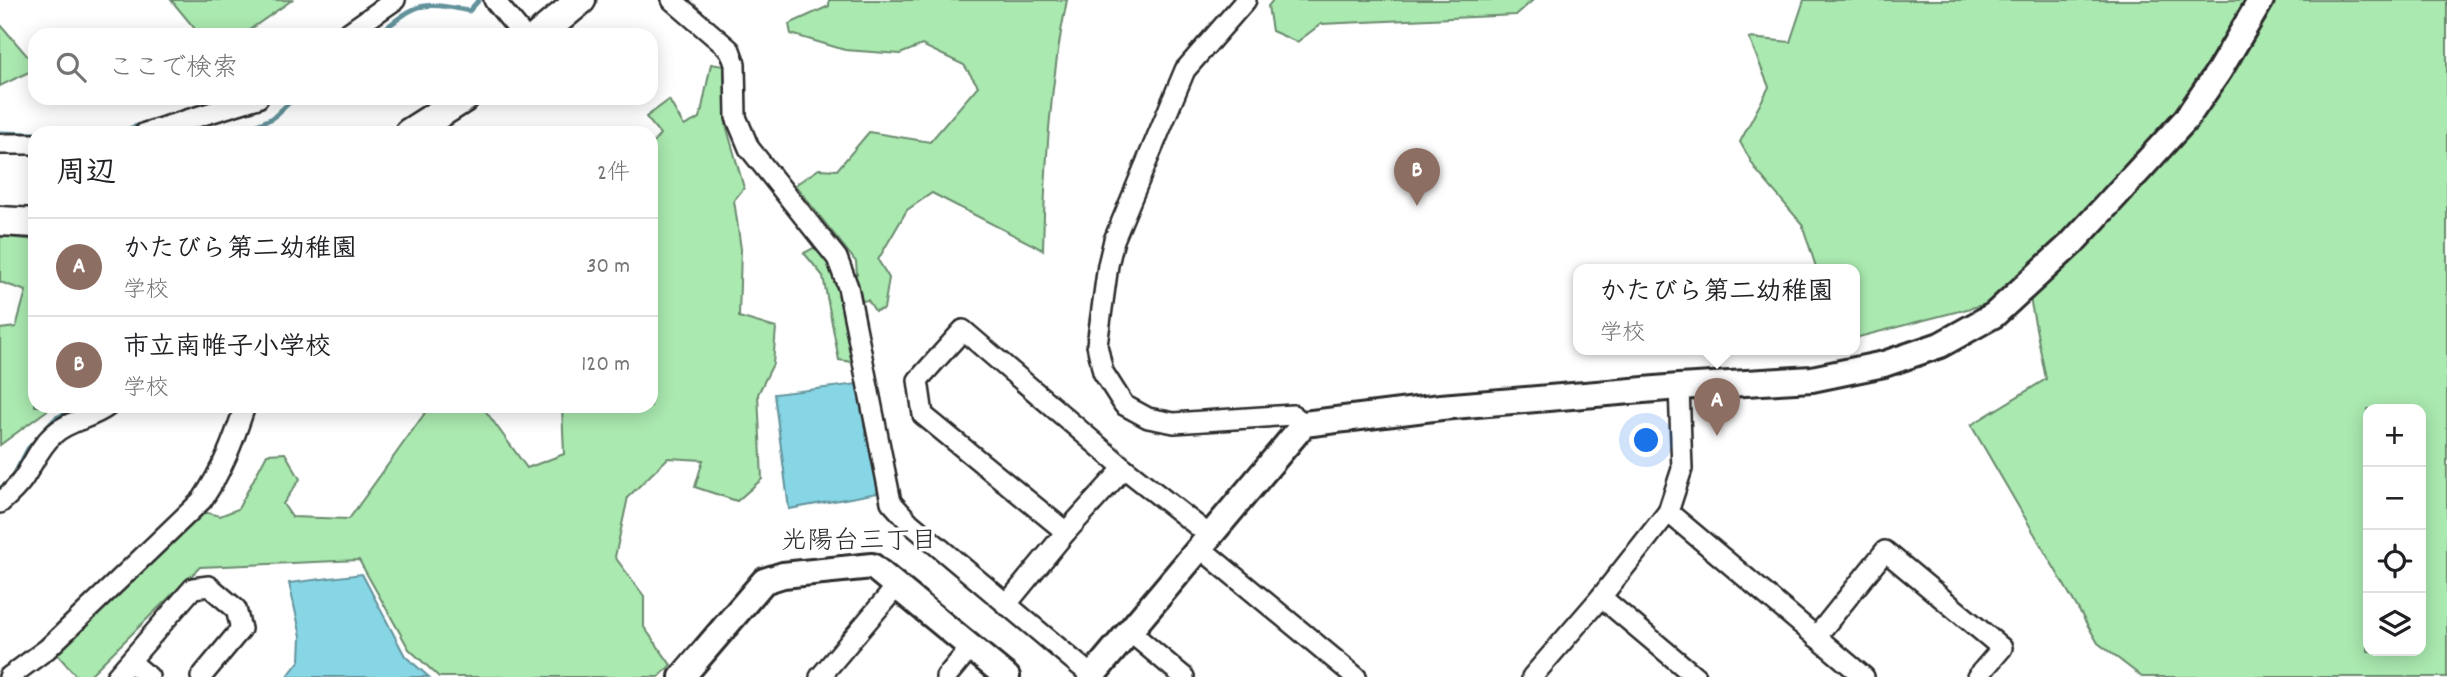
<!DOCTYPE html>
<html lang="ja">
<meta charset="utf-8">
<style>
:root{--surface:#fff;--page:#f2f2f2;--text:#202124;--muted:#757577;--line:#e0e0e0;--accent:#2563eb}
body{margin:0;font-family:Dekko,"Klee One",sans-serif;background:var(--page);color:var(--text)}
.controls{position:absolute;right:21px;bottom:21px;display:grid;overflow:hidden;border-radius:14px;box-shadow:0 4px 18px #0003}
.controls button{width:63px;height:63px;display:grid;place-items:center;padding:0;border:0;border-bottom:2px solid var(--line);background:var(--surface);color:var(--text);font:35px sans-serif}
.you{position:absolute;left:1647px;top:441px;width:24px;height:24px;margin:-18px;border:5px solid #fff;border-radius:50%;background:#1a73e8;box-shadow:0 0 0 10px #1a73e833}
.badge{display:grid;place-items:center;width:46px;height:46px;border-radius:50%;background:var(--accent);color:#fff;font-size:23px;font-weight:700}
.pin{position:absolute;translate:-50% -58px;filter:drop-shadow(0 2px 4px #0008)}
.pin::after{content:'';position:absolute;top:37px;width:24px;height:21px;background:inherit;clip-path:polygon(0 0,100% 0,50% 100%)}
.popup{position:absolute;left:1573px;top:264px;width:287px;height:91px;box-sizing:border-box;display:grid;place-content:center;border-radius:14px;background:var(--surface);filter:drop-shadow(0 2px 5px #0005);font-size:23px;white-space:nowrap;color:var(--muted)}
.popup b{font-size:26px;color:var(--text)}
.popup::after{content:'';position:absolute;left:50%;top:100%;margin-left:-14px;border:14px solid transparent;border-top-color:var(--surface)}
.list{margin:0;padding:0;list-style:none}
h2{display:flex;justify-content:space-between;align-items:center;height:91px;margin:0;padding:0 28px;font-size:30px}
h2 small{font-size:23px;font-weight:400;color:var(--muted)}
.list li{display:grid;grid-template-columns:46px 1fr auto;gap:21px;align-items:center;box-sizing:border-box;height:98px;padding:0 28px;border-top:2px solid var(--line)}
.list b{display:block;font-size:26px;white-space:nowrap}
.list p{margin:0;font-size:23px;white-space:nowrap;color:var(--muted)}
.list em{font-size:23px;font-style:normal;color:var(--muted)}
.icon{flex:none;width:38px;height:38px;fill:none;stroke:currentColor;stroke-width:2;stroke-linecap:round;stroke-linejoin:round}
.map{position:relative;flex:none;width:2447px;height:677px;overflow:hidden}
.search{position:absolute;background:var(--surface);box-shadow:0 4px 18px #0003;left:28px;top:28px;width:630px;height:77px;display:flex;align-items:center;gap:18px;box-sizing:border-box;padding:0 24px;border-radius:21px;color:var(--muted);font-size:26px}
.panel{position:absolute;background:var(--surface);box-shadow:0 4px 18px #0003;left:28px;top:126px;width:630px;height:287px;border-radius:21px}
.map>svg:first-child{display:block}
</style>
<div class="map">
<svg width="2447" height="677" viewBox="0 0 2447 677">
<rect width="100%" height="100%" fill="#fff"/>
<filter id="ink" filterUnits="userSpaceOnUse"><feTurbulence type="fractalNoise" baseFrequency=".0143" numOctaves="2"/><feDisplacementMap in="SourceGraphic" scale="14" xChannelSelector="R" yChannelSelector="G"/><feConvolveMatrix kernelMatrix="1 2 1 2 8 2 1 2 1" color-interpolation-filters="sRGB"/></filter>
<g filter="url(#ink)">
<g fill="#aae9b0" stroke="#6a8a6e" stroke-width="2" fill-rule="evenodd">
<path d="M171,0h121l-50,35h-42z"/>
<path d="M829,0h238c-17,82 -22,166 -24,250l-111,-57 -25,17 -29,50 11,18 -5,31 -9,2 -7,-11 -20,3 5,59 -14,-2 -16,-84 -19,-23 15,-8 23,34 15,-5 -1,-12 -61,-77 24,-16 18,1 32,-38 61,10 48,-56 -14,-21 -42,-20 -22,9 -55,-4 -54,-16 -2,-10 40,-18z"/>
<path d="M1273,0h260l-17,15 -195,9 -24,18 -25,-11 -4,-25z"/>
<path d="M1804,0h643v677h-305l-44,-34 -127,-218 75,-46 -17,-86 -174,45v-68h-38l-15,-46 -46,-54 -16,-28 29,-55 -20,-49 41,4zM2368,409h53v242h-53z"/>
<path d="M0,24l35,41v4l-35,17z"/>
<path d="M711,64l13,2 2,59 18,63 -10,12 7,49 -2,68 37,11 -3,36 -15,30 4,85 -25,22 -42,-14 8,-27 -35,-2 -40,39 -13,60 29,39v31l27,38 -12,12h-220l-30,-28 -50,-89 -159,7 -112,110h-11l-21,-24 143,-142 21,5 18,-7 29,-55 18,-1 15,26 -17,25 9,13 57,2 81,-113h52l45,62 37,-14 -2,-48h89v-260l9,-12 -14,-17 23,-17 15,26 16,-8z"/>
<path d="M0,236l35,4v166h18l-53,39v-116l16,-2 10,-36 -26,-9z"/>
</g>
<g fill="#87d6e5" stroke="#62929b" stroke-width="2">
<path d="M866,383l12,110 -89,16 -15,-115z"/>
<path d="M362,574l43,82 24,21h-142l13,-17 1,-24 -12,-53z"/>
</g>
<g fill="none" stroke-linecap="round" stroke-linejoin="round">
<g stroke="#62929b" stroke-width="5">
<path d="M377,35c40,-31 41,-35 92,-24l10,-11"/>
<path d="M165,117l12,-4 9,20"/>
<path d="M0,133l35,1"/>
<path d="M116,133l30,-10"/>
<path d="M238,133l35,-15 21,-20"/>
<path d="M43,432l13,-14 26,-12"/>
<path d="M0,488l10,-5 18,-34 9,-10"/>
</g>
<defs>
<g id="minor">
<path d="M494,0l29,35"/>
<path d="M672,0l58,50 5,14 1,53 13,31 88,110 11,29 43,215 19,21 182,153"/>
<path d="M1246,0l-61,70 -71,170 -6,25 -11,80 6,27 21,33 24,13 26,5 119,-8 11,9"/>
<path d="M345,35l50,-35"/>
<path d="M145,133l113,-35"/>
<path d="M0,144h35"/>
<path d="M0,503c8,-7 16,-14 23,-24 10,-15 17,-33 31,-45 15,-14 38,-15 54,-28"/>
<path d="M1668,512l196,165"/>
<path d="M1066,532l-143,-117 -5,-35 45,-50 161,138 85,67"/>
<path d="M1199,547l157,130"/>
<path d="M1601,597l95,80"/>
<path d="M1006,605l60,-73 58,-64"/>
<path d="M1129,631l55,46"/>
<path d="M1816,637l69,-86 117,97 -25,29"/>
<path d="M131,662l18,15"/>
<path d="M9,677l38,-28 155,-149c21,-31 31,-58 43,-94"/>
<path d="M116,677l77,-89 16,-2 27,23 5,20 -40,48"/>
<path d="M820,677l77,-91"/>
<path d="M946,677l25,-30"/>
<path d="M1532,677l69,-80 67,-85 14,-43 -3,-82"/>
</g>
<g id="tertiary">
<path d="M682,677l82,-96 19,-6 89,-9 135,111"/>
<path d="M1091,677l213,-253 137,-17 238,-20 133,-8 72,-15 56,-19 54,-30 78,-72 59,-64 55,-60 33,-48 42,-71"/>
</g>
<g id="secondary">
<path d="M539,35l42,-35"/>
<path d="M409,133l55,-35"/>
<path d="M0,221l35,2"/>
</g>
</defs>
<use href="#minor" stroke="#2b2b2b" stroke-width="24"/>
<use href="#tertiary" stroke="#2b2b2b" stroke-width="30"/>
<use href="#secondary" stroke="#2b2b2b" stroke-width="33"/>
<use href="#minor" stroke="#fff" stroke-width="19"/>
<use href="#tertiary" stroke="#fff" stroke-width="24"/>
<use href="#secondary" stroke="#fff" stroke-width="28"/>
</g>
</g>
<g text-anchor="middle" stroke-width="7" stroke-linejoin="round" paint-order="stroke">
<g font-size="26" fill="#2b2b2b" stroke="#fff">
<text x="859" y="548">光陽台三丁目</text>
</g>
</g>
</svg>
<div class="controls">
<button>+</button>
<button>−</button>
<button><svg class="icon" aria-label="locate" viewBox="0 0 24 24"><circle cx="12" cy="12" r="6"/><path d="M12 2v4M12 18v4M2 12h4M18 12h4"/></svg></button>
<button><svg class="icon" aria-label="layers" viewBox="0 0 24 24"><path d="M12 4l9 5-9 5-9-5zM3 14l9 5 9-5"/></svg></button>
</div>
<div class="you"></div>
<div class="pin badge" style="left:1717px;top:436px;background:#8d6e63">A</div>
<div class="popup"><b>かたびら第二幼稚園</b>学校</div>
<div class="pin badge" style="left:1417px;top:206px;background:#8d6e63">B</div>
<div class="search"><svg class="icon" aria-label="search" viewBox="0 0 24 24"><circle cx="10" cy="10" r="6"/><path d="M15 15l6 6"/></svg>ここで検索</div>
<section class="panel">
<h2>周辺<small>2件</small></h2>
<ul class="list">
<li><span class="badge" style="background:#8d6e63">A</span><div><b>かたびら第二幼稚園</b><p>学校</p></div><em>30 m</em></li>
<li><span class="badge" style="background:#8d6e63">B</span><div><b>市立南帷子小学校</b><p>学校</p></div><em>120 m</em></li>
</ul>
</section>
</div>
